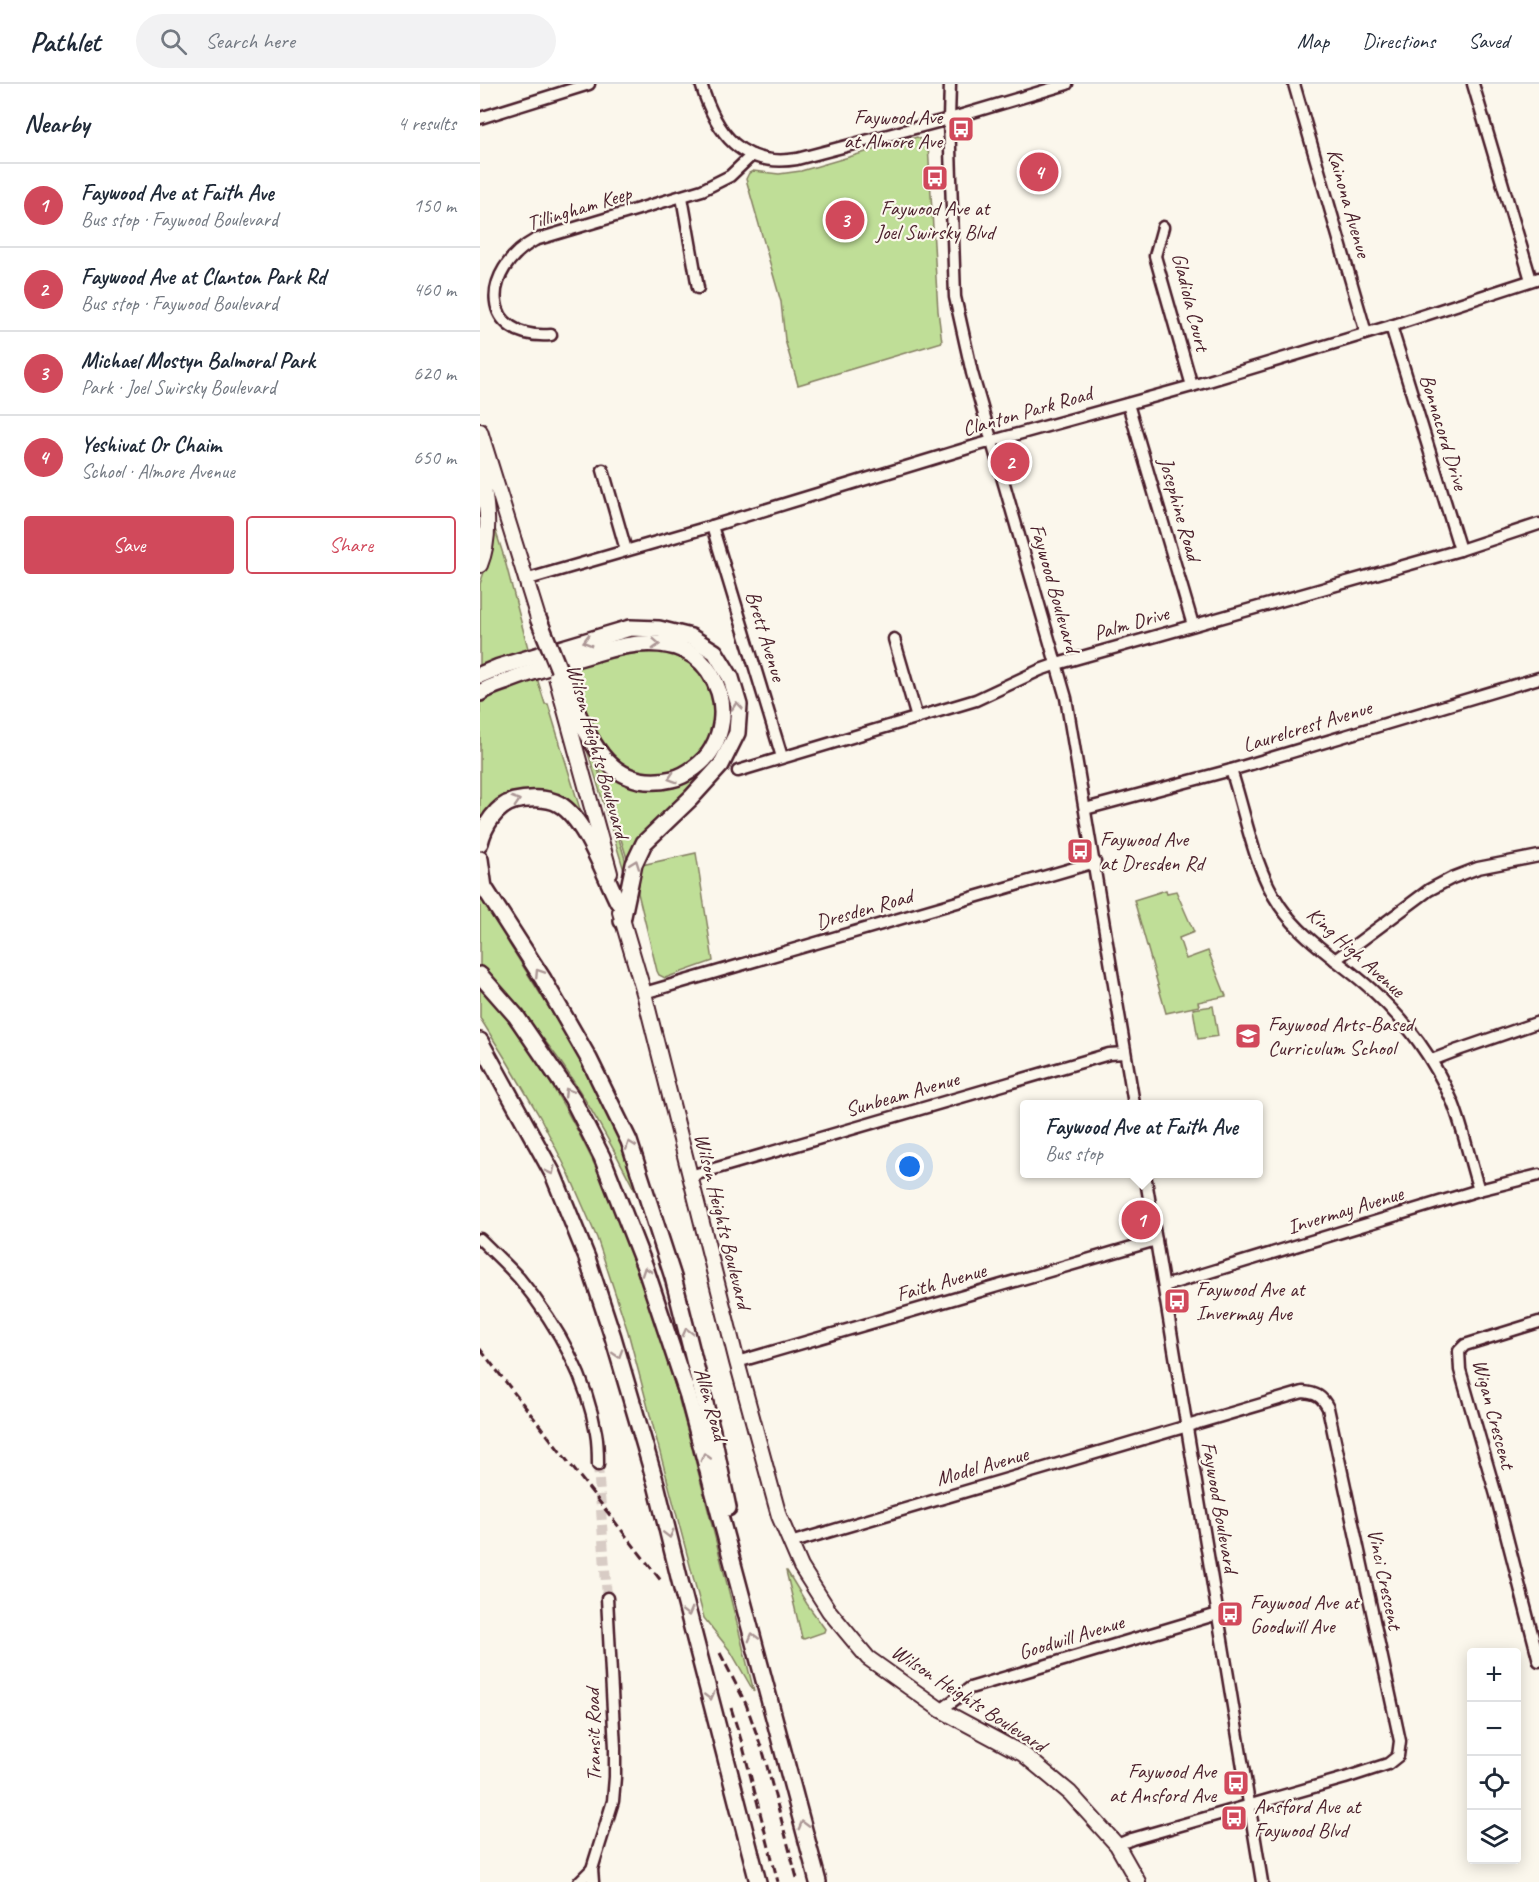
<!DOCTYPE html>
<meta charset="utf-8">
<style>
:root{--surface:#fff;--page:#f2f2f3;--text:#1f2937;--muted:#747a83;--line:#e0e1e3;--accent:#d1495b}
body{margin:0;font-family:Caveat,sans-serif;background:var(--page);color:var(--text)}
.controls{position:absolute;right:18px;bottom:18px;display:grid;overflow:hidden;border-radius:6px;box-shadow:0 3px 15px #0003}
.controls button{width:54px;height:54px;display:grid;place-items:center;padding:0;border:0;border-bottom:2px solid var(--line);background:var(--surface);color:var(--text);font:30px sans-serif}
.you{position:absolute;left:430px;top:1083px;width:21px;height:21px;margin:-15px;border:4px solid #fff;border-radius:50%;background:#1a73e8;box-shadow:0 0 0 9px #1a73e833}
.badge{display:grid;place-items:center;width:39px;height:39px;border-radius:50%;background:var(--accent);color:#fff;font-size:20px;font-weight:700}
.pin{position:absolute;translate:-50% -50%;border:3px solid #fff;box-shadow:0 2px 6px #0006}
.popup{position:absolute;left:540px;top:1016px;width:243px;height:78px;box-sizing:border-box;display:grid;place-content:center;border-radius:6px;background:var(--surface);filter:drop-shadow(0 2px 4px #0005);font-size:20px;white-space:nowrap;color:var(--muted)}
.popup b{font-size:22px;color:var(--text)}
.popup::after{content:'';position:absolute;left:50%;top:100%;margin-left:-12px;border:12px solid transparent;border-top-color:var(--surface)}
.list{margin:0;padding:0;list-style:none}
h2{display:flex;justify-content:space-between;align-items:center;height:78px;margin:0;padding:0 24px;font-size:26px}
h2 small{font-size:20px;font-weight:400;color:var(--muted)}
.list li{display:grid;grid-template-columns:39px 1fr auto;gap:18px;align-items:center;box-sizing:border-box;height:84px;padding:0 24px;border-top:2px solid var(--line)}
.list b{display:block;font-size:22px;white-space:nowrap}
.list p{margin:0;font-size:20px;white-space:nowrap;color:var(--muted)}
.list em{font-size:20px;font-style:normal;color:var(--muted)}
.actions{display:flex;gap:12px;padding:18px 24px}
.actions a{flex:1;padding:14px 0;border:2px solid var(--accent);border-radius:6px;text-align:center;font-size:21px;color:var(--accent)}
.actions .main{background:var(--accent);color:#fff}
.icon{flex:none;width:33px;height:33px;fill:none;stroke:currentColor;stroke-width:2;stroke-linecap:round;stroke-linejoin:round}
.map{position:relative;flex:none;width:1059px;height:1798px;overflow:hidden}
header{display:flex;align-items:center;gap:36px;box-sizing:border-box;height:84px;padding:0 30px;background:var(--surface);border-bottom:2px solid var(--line)}
header strong{font-size:28px}
nav{display:flex;gap:33px;margin-inline-start:auto;font-size:21px}
.search{width:420px;height:54px;background:var(--page);display:flex;align-items:center;gap:15px;box-sizing:border-box;padding:0 21px;border-radius:33px;color:var(--muted);font-size:22px}
main{display:flex}
aside{flex:1;background:var(--surface)}
.map>svg:first-child{display:block}
</style>
<header>
<strong>Pathlet</strong>
<div class="search"><svg class="icon" aria-label="search" viewBox="0 0 24 24"><circle cx="10" cy="10" r="6"/><path d="M15 15l6 6"/></svg>Search here</div>
<nav><a>Map</a><a>Directions</a><a>Saved</a></nav>
</header>
<main>
<aside>
<h2>Nearby<small>4 results</small></h2>
<ul class="list">
<li><span class="badge">1</span><div><b>Faywood Ave at Faith Ave</b><p>Bus stop · Faywood Boulevard</p></div><em>150 m</em></li>
<li><span class="badge">2</span><div><b>Faywood Ave at Clanton Park Rd</b><p>Bus stop · Faywood Boulevard</p></div><em>460 m</em></li>
<li><span class="badge">3</span><div><b>Michael Mostyn Balmoral Park</b><p>Park · Joel Swirsky Boulevard</p></div><em>620 m</em></li>
<li><span class="badge">4</span><div><b>Yeshivat Or Chaim</b><p>School · Almore Avenue</p></div><em>650 m</em></li>
</ul>
<div class="actions"><a class="main">Save</a><a>Share</a></div>
</aside>
<div class="map">
<svg width="1059" height="1798" viewBox="0 0 1059 1798">
<rect width="100%" height="100%" fill="#fbf7ec"/>
<filter id="ink" filterUnits="userSpaceOnUse"><feTurbulence type="fractalNoise" baseFrequency=".0167" numOctaves="2"/><feDisplacementMap in="SourceGraphic" scale="12" xChannelSelector="R" yChannelSelector="G"/><feConvolveMatrix kernelMatrix="1 2 1 2 8 2 1 2 1" color-interpolation-filters="sRGB"/></filter>
<g filter="url(#ink)">
<g fill="#bfde97" stroke="#847e61" stroke-width="1.5">
<path d="M437,53l11,8 10,166 4,31 -144,43 -13,-45 -4,-38 -35,-123 3,-6 4,-2 26,3 22,-3z"/>
<path d="M12,445h3l9,28 25,95 -49,16v-84l10,-30z"/>
<path d="M158,567c17,0 36,0 50,9 27,17 36,60 18,87 -26,36 -71,33 -100,4l2,-3c-20,-26 -27,-49 -36,-81l47,-13z"/>
<path d="M57,594l8,26h3l35,115c-11,-7 -29,-23 -40,-26 -26,-7 -48,8 -63,26v-118l16,-9z"/>
<path d="M105,659l9,13 34,113 -2,8z"/>
<path d="M117,677l18,14 81,-2 7,3 -74,89z"/>
<path d="M216,769l17,108 -48,17 -6,-3 -2,-4 -19,-78v-8l4,-20z"/>
<path d="M686,806l1,3 9,-2 18,41 -15,6 7,21 22,-8 18,45 -28,6 1,4 -33,7 -32,-113z"/>
<path d="M0,813l102,164 31,61 26,63 -5,4c-22,-44 -46,-87 -74,-128 -24,-34 -52,-65 -80,-95z"/>
<path d="M0,902c120,139 173,311 218,485 19,74 38,147 56,221l-23,-40 -27,-34 -76,-286 -31,-94 -28,-64 -29,-57 -32,-54 -28,-45z"/>
<path d="M733,922l5,30 -20,3 -5,-30z"/>
<path d="M306,1487h1l20,33 18,25 -1,3 -20,7 -2,-1z"/>
</g>
<g fill="none" stroke-linecap="round" stroke-linejoin="round">
<path stroke="#d8ccc5" stroke-width="10" stroke-dasharray="10 5" stroke-linecap="butt" d="M118,1381l9,133"/>
<defs>
<g id="minor">
<path d="M221,0c15,49 40,84 96,75l152,-40 118,-35"/>
<path d="M470,0l-1,35 6,178 17,76 94,325 68,406"/>
<path d="M814,0l72,249"/>
<path d="M993,0l58,196"/>
<path d="M0,34l109,-34"/>
<path d="M202,113l16,91"/>
<path d="M683,143l-8,29 37,130"/>
<path d="M911,242l69,224"/>
<path d="M71,251c-71,5 -71,-65 -16,-95l167,-50 28,-14 22,-21"/>
<path d="M648,320l65,221"/>
<path d="M123,386l23,80"/>
<path d="M232,442l70,231"/>
<path d="M45,496l187,-54 266,-81 214,-59 199,-60 148,-48"/>
<path d="M414,555l23,79"/>
<path d="M751,686c15,45 22,96 49,136 24,35 60,55 91,83 37,34 62,68 82,114 11,28 17,59 26,87"/>
<path d="M258,687l238,-71 64,-30 17,-6 403,-114 79,-26"/>
<path d="M605,725l146,-39 308,-92"/>
<path d="M855,876l94,-70 23,-12 26,-10 61,-12"/>
<path d="M164,909l451,-131"/>
<path d="M952,976l26,-10 81,-28"/>
<path d="M665,1090l117,708"/>
<path d="M210,1092l419,-122 16,-1"/>
<path d="M0,1155c13,13 27,26 39,39 37,45 67,96 77,155 2,10 2,21 2,32"/>
<path d="M684,1202l315,-96 60,-15"/>
<path d="M1059,1238l-74,23 -6,6 1,19 36,125 43,166"/>
<path d="M257,1278l419,-122"/>
<path d="M310,1459l513,-151c13,1 19,4 25,16l72,333 -2,15 -10,8 -43,14 -213,61 -15,6"/>
<path d="M461,1626l29,-22 248,-74"/>
<path d="M99,1798l13,-13"/>
<path d="M113,1798l-1,-13 21,-68 2,-24v-29l-8,-150"/>
</g>
<g id="major">
<path d="M0,347l58,187"/>
<path d="M0,374c4,35 14,73 0,107"/>
<path d="M82,615l48,174"/>
<path d="M140,828l24,81 93,369 42,154 22,51 28,44 39,47 73,52 82,44 47,39 47,52 21,37"/>
</g>
<g id="highway">
<path d="M0,591l19,-8 131,-39 29,1 32,8 24,15 16,26 8,27 -2,28 -16,32 -30,33 -47,45 -10,21 -12,57"/>
<path d="M0,609c7,-5 16,-8 25,-11 29,-12 61,-20 91,-29 48,-15 104,-19 123,39 6,19 3,40 -7,57 -7,13 -26,27 -40,30 -60,14 -82,-37 -102,-82"/>
<path d="M0,759c4,-17 16,-37 34,-42 12,-3 33,-4 45,3 26,15 45,70 59,98"/>
<path d="M0,775l4,29"/>
<path d="M0,797l63,98 46,80 40,82 44,136 39,154 16,77"/>
<path d="M0,891l36,41 56,82 30,59 43,110 43,129 130,486"/>
<path d="M0,957l73,133 34,84 26,79 43,147 25,101 77,297"/>
</g>
</defs>
<use href="#minor" stroke="#4a1f2b" stroke-width="15"/>
<use href="#major" stroke="#4a1f2b" stroke-width="18"/>
<use href="#highway" stroke="#4a1f2b" stroke-width="20"/>
<use href="#minor" stroke="#fbf7ec" stroke-width="10"/>
<use href="#major" stroke="#fbf7ec" stroke-width="14"/>
<use href="#highway" stroke="#fbf7ec" stroke-width="15"/>
<g stroke="#4a1f2b" stroke-width="3" stroke-dasharray="9 4.5" stroke-linecap="butt">
<path d="M0,1265l182,233"/>
<path d="M240,1569l26,51 18,51 34,127"/>
<path d="M251,1624l11,35 36,139"/>
</g>
<defs>
<path id="major-bridge" d="M76,593l6,22"/>
<path id="highway-bridge" d="M58,534l32,79"/>
</defs>
<use href="#major-bridge" stroke="#4a1f2b" stroke-width="18" stroke-linecap="butt"/>
<use href="#highway-bridge" stroke="#4a1f2b" stroke-width="20" stroke-linecap="butt"/>
<use href="#major-bridge" stroke="#fbf7ec" stroke-width="14"/>
<use href="#highway-bridge" stroke="#fbf7ec" stroke-width="15"/>
</g>
<defs><path id="oneway-chevron" d="M-2-3.5L2.5 0L-2 3.5" fill="none" stroke-width="1.6" stroke-linecap="round" stroke-linejoin="round" transform="scale(1.5)"/></defs>
<g stroke="#ab9695">
<use href="#oneway-chevron" transform="translate(107 557) rotate(164)"/>
<use href="#oneway-chevron" transform="translate(176 560) rotate(3)"/>
<use href="#oneway-chevron" transform="translate(257 622) rotate(-95)"/>
<use href="#oneway-chevron" transform="translate(192 694) rotate(162)"/>
<use href="#oneway-chevron" transform="translate(36 717) rotate(-18)"/>
<use href="#oneway-chevron" transform="translate(155 780) rotate(-70)"/>
<use href="#oneway-chevron" transform="translate(59 889) rotate(-123)"/>
<use href="#oneway-chevron" transform="translate(88 1008) rotate(-122)"/>
<use href="#oneway-chevron" transform="translate(150 1061) rotate(-110)"/>
<use href="#oneway-chevron" transform="translate(71 1087) rotate(64)"/>
<use href="#oneway-chevron" transform="translate(166 1187) rotate(-109)"/>
<use href="#oneway-chevron" transform="translate(207 1248) rotate(-104)"/>
<use href="#oneway-chevron" transform="translate(138 1270) rotate(73)"/>
<use href="#oneway-chevron" transform="translate(225 1373) rotate(-105)"/>
<use href="#oneway-chevron" transform="translate(189 1450) rotate(76)"/>
<use href="#oneway-chevron" transform="translate(208 1528) rotate(75)"/>
<use href="#oneway-chevron" transform="translate(273 1553) rotate(-105)"/>
<use href="#oneway-chevron" transform="translate(230 1612) rotate(75)"/>
<use href="#oneway-chevron" transform="translate(323 1741) rotate(-105)"/>
</g>
</g>
<defs>
<symbol id="bus-square" viewBox="-11 -11 22 22"><rect x="-9" y="-9" width="18" height="18" rx="4" fill="#d1495b" stroke="#fbf7ec"/><path d="M-5-6H5V4H4V6H2V4H-2V6H-4V4H-5ZM-3.5-4V0h7V-4ZM-3.5 1.2v1.5H-2V1.2ZM2 1.2v1.5H3.5V1.2Z" fill="#fff"/></symbol>
<symbol id="school-square" viewBox="-11 -11 22 22"><rect x="-9" y="-9" width="18" height="18" rx="4" fill="#d1495b" stroke="#fbf7ec"/><path d="M0-5L7-2L0 1L-7-2ZM-4 1L0 2.5L4 1V4Q0 6-4 4Z" fill="#fff"/></symbol>
</defs>
<g fill-rule="evenodd">
<use href="#bus-square" x="466" y="30" width="30" height="30"/>
<use href="#bus-square" x="440" y="79" width="30" height="30"/>
<use href="#bus-square" x="585" y="752" width="30" height="30"/>
<use href="#school-square" x="753" y="937" width="30" height="30"/>
<use href="#bus-square" x="682" y="1202" width="30" height="30"/>
<use href="#bus-square" x="735" y="1515" width="30" height="30"/>
<use href="#bus-square" x="741" y="1684" width="30" height="30"/>
<use href="#bus-square" x="739" y="1719" width="30" height="30"/>
</g>
<g text-anchor="middle" stroke-width="4.5" stroke-linejoin="round" paint-order="stroke">
<g font-size="21" fill="#4a1f2b" stroke="#fbf7ec" text-anchor="start">
<text x="462" y="40" text-anchor="end">Faywood Ave<tspan x="462" dy="24">at Almore Ave</tspan></text>
<text x="455" y="131" text-anchor="middle">Faywood Ave at<tspan x="455" dy="24">Joel Swirsky Blvd</tspan></text>
<text x="620" y="762">Faywood Ave<tspan x="620" dy="24">at Dresden Rd</tspan></text>
<text x="788" y="947">Faywood Arts-Based<tspan x="788" dy="24">Curriculum School</tspan></text>
<text x="716" y="1212">Faywood Ave at<tspan x="716" dy="24">Invermay Ave</tspan></text>
<text x="770" y="1525">Faywood Ave at<tspan x="770" dy="24">Goodwill Ave</tspan></text>
<text x="736" y="1694" text-anchor="end">Faywood Ave<tspan x="736" dy="24">at Ansford Ave</tspan></text>
<text x="774" y="1729">Ansford Ave at<tspan x="774" dy="24">Faywood Blvd</tspan></text>
</g>
<g font-size="21" fill="#4a1f2b" stroke="#fbf7ec">
<text transform="translate(869 119) rotate(74)" y="7">Kainona Avenue</text>
<text transform="translate(99 124) rotate(-17)" y="7">Tillingham Keep</text>
<text transform="translate(711 218) rotate(76)" y="7">Gladiola Court</text>
<text transform="translate(547 327) rotate(-16)" y="7">Clanton Park Road</text>
<text transform="translate(964 348) rotate(73)" y="7">Bonnacord Drive</text>
<text transform="translate(700 425) rotate(74)" y="7">Josephine Road</text>
<text transform="translate(575 504) rotate(74)" y="7">Faywood Boulevard</text>
<text transform="translate(651 539) rotate(-16)" y="7">Palm Drive</text>
<text transform="translate(286 552) rotate(73)" y="7">Brett Avenue</text>
<text transform="translate(827 642) rotate(-17)" y="7">Laurelcrest Avenue</text>
<text transform="translate(118 667) rotate(74)" y="7">Wilson Heights Boulevard</text>
<text transform="translate(384 825) rotate(-16)" y="7">Dresden Road</text>
<text transform="translate(876 868) rotate(42)" y="7">King High Avenue</text>
<text transform="translate(422 1010) rotate(-16)" y="7">Sunbeam Avenue</text>
<text transform="translate(865 1126) rotate(-17)" y="7">Invermay Avenue</text>
<text transform="translate(243 1137) rotate(76)" y="7">Wilson Heights Boulevard</text>
<text transform="translate(461 1198) rotate(-16)" y="7">Faith Avenue</text>
<text transform="translate(231 1320) rotate(74)" y="7">Allen Road</text>
<text transform="translate(1014 1330) rotate(75)" y="7">Wigan Crescent</text>
<text transform="translate(502 1382) rotate(-16)" y="7">Model Avenue</text>
<text transform="translate(740 1423) rotate(80)" y="7">Faywood Boulevard</text>
<text transform="translate(905 1495) rotate(78)" y="7">Vinci Crescent</text>
<text transform="translate(591 1553) rotate(-17)" y="7">Goodwill Avenue</text>
<text transform="translate(489 1614) rotate(33)" y="7">Wilson Heights Boulevard</text>
<text transform="translate(113 1651) rotate(-91)" y="7">Transit Road</text>
</g>
</g>
</svg>
<div class="controls">
<button>+</button>
<button>−</button>
<button><svg class="icon" aria-label="locate" viewBox="0 0 24 24"><circle cx="12" cy="12" r="6"/><path d="M12 2v4M12 18v4M2 12h4M18 12h4"/></svg></button>
<button><svg class="icon" aria-label="layers" viewBox="0 0 24 24"><path d="M12 4l9 5-9 5-9-5zM3 14l9 5 9-5"/></svg></button>
</div>
<div class="you"></div>
<div class="pin badge" style="left:661px;top:1136px">1</div>
<div class="popup"><b>Faywood Ave at Faith Ave</b>Bus stop</div>
<div class="pin badge" style="left:530px;top:378px">2</div>
<div class="pin badge" style="left:365px;top:136px">3</div>
<div class="pin badge" style="left:559px;top:88px">4</div>
</div>
</main>
